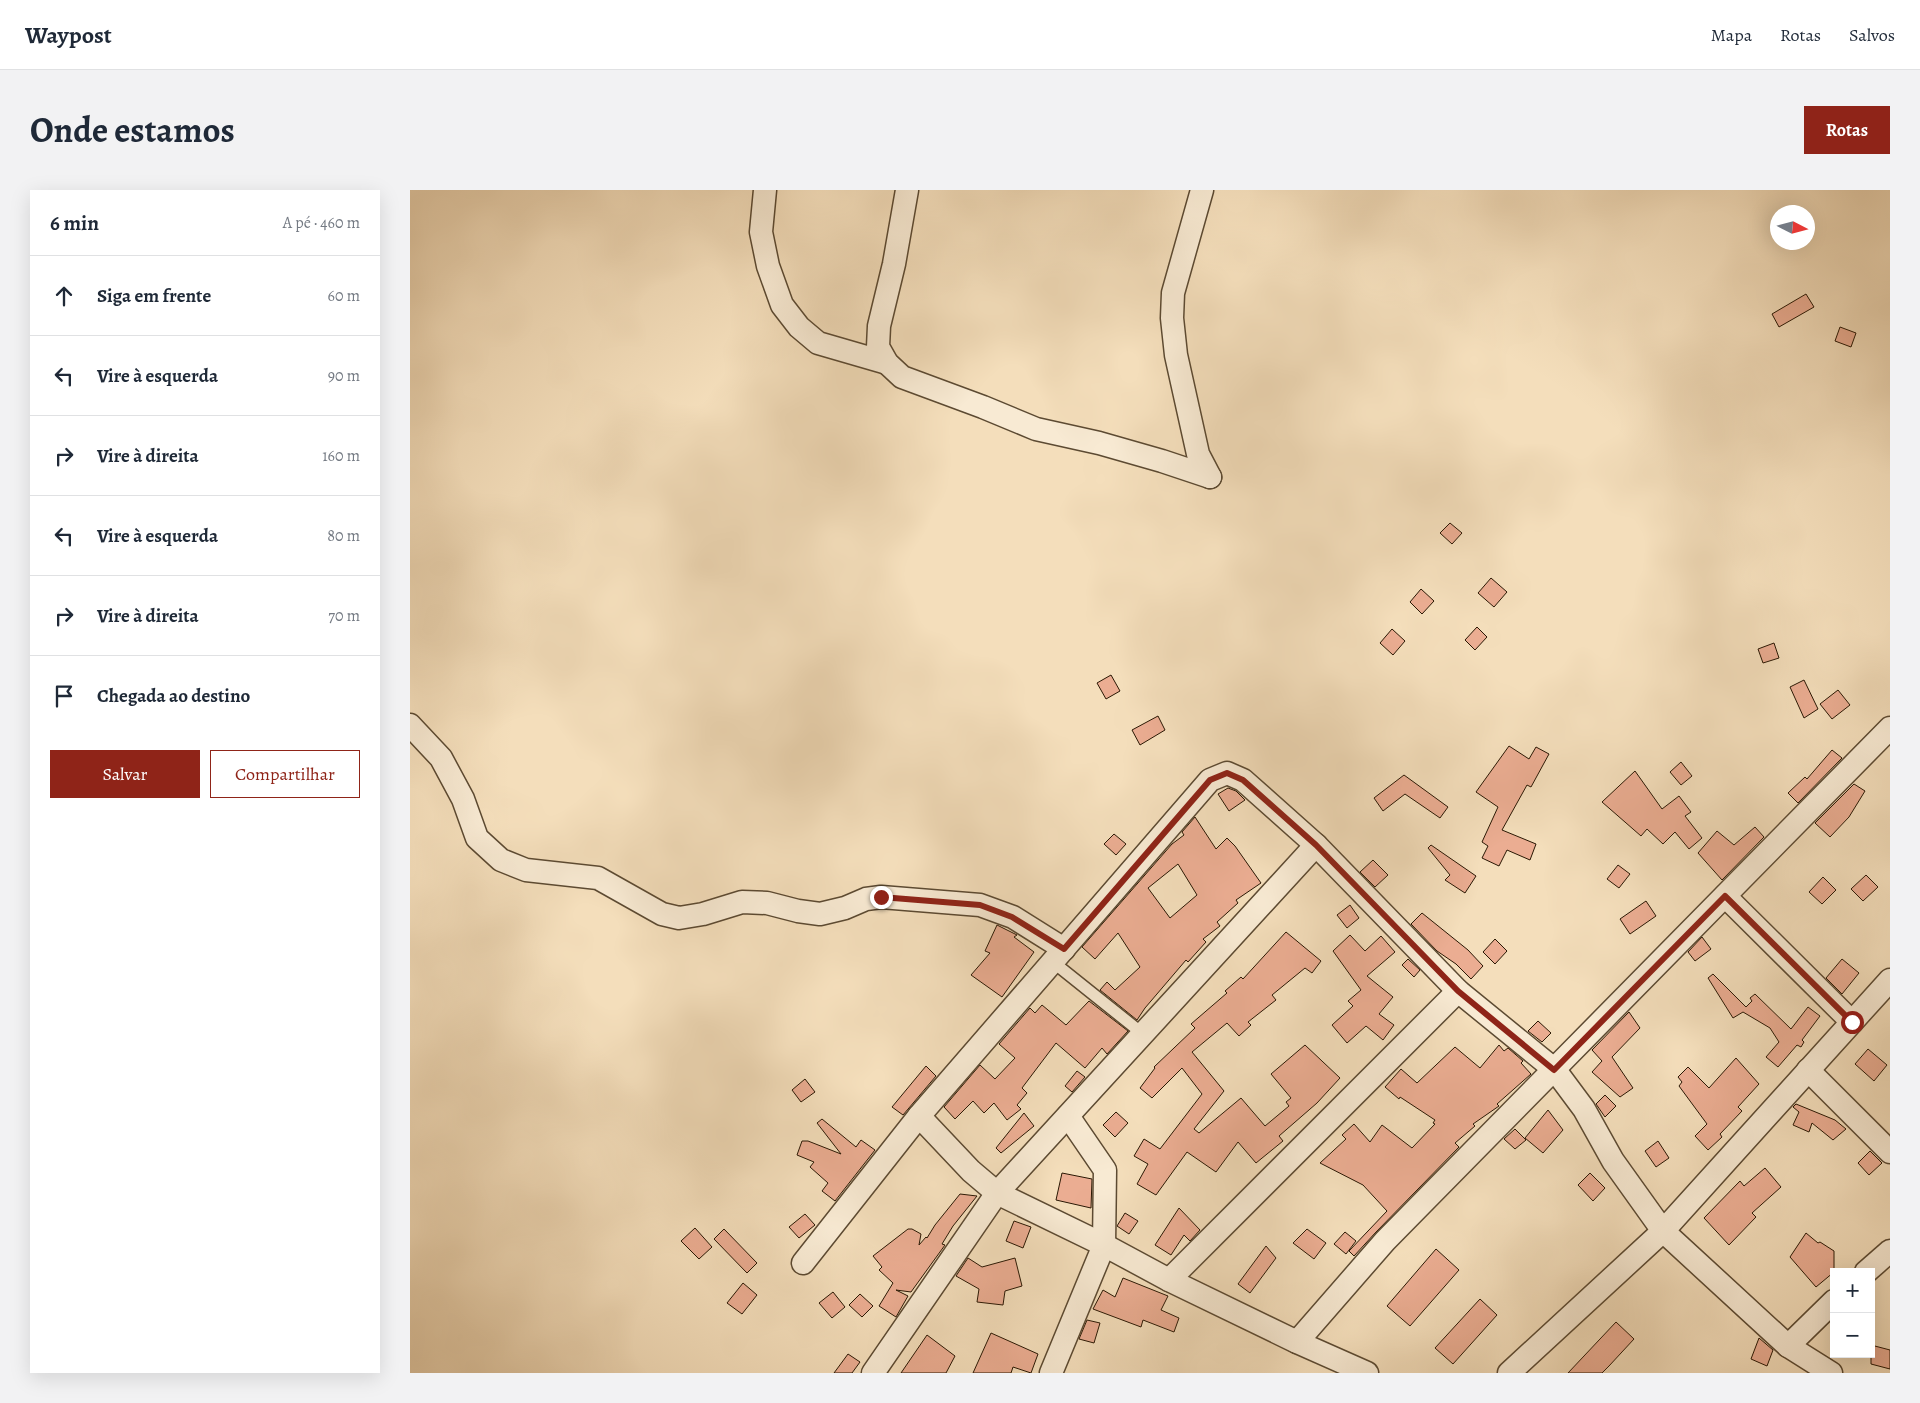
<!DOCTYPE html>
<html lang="pt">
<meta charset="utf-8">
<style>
:root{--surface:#fff;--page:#f2f2f3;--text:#1f2937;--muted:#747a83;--line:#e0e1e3;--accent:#8f2418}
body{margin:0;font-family:Alegreya,serif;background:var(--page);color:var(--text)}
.controls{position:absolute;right:15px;bottom:15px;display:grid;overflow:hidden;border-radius:0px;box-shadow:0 5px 20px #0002}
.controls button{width:45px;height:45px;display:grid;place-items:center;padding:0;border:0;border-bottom:1px solid var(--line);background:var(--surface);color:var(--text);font:25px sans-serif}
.compass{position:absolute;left:1360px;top:15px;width:45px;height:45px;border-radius:50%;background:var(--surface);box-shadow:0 5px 20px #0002;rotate:96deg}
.stop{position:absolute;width:15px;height:15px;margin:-11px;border:4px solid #8f2418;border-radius:50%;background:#fff}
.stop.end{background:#8f2418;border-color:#fff;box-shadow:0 1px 5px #0008}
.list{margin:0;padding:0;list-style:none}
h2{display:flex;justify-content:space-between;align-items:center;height:65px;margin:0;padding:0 20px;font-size:21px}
h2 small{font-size:16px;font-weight:400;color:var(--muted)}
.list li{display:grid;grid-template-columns:32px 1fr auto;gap:15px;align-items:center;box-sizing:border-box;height:80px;padding:0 20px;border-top:1px solid var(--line)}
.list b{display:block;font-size:19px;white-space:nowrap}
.list em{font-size:16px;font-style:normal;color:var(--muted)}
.actions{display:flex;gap:10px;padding:15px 20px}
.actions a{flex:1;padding:11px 0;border:1px solid var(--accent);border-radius:0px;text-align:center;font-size:18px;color:var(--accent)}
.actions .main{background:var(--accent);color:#fff}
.icon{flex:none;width:28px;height:28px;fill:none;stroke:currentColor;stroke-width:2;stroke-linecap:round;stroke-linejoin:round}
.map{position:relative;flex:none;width:1480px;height:1183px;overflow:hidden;border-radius:0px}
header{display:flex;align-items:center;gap:30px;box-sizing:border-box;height:70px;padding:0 25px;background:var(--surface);border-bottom:1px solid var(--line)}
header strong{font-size:24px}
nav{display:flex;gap:28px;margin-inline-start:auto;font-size:18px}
.intro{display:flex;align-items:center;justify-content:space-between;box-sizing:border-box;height:120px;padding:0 30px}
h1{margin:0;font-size:35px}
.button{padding:12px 22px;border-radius:0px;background:var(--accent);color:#fff;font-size:18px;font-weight:700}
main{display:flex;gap:30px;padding:0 30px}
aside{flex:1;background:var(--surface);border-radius:0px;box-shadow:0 5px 20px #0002}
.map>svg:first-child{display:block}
</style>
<header>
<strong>Waypost</strong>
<nav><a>Mapa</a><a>Rotas</a><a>Salvos</a></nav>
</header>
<div class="intro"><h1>Onde estamos</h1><a class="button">Rotas</a></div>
<main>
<aside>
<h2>6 min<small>A pé · 460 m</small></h2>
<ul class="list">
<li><svg class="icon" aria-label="ahead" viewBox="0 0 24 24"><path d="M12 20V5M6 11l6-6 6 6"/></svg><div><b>Siga em frente</b></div><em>60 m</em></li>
<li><svg class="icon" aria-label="left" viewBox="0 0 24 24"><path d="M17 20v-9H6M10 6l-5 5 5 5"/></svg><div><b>Vire à esquerda</b></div><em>90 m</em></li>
<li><svg class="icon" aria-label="right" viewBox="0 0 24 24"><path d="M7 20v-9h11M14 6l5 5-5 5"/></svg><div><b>Vire à direita</b></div><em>160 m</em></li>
<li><svg class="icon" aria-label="left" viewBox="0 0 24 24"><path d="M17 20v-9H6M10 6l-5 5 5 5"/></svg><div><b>Vire à esquerda</b></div><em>80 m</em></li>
<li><svg class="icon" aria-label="right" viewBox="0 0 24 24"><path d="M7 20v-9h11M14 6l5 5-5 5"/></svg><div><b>Vire à direita</b></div><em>70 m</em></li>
<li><svg class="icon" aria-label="arrive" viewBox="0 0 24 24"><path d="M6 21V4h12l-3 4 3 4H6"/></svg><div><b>Chegada ao destino</b></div></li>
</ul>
<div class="actions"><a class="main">Salvar</a><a>Compartilhar</a></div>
</aside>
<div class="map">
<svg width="1480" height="1183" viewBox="0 0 1480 1183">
<rect width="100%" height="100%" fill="#f4debb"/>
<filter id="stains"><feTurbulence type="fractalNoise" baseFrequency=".004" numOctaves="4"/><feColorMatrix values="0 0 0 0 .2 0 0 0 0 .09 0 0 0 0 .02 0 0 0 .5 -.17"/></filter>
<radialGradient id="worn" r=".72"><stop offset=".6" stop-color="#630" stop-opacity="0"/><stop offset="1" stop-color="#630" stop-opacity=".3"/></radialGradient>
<g fill="#ebad92" stroke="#2a1804" fill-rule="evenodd">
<path d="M1396,104l8,13 -35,20 -7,-13z"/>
<path d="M1430,137l16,6 -5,14 -16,-6z"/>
<path d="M1040,333l12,10 -10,11 -12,-11z"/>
<path d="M1081,388l16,14 -13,15 -16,-14z"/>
<path d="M1011,399l13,12 -12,13 -12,-12z"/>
<path d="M1067,437l10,10 -12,13 -10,-10z"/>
<path d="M982,439l13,12 -12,14 -13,-12z"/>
<path d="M1364,453l5,15 -16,5 -5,-14z"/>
<path d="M701,485l9,16 -14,8 -9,-16z"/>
<path d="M1394,490l14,29 -14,9 -14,-31z"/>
<path d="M1428,500l12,15 -18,14 -12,-15z"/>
<path d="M748,526l7,14 -25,15 -8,-15z"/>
<path d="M1099,556l20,13 7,-12 13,7 -18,33 -4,-2 -25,45 34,14 -6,16 -23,-10 -8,16 -17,-8 6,-12 -6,-4 16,-35 -22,-15z"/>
<path d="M1422,560l10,8 -44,45 -10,-10 17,-16 2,2z"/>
<path d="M1271,572l11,14 -11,9 -11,-13z"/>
<path d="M1225,581l27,38 17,-13 12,16 -6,4 17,22 -13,11 -14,-17 -12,12 -16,-15 -6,7 -39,-34z"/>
<path d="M994,585l44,32 -8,11 -35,-24 -22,17 -9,-13z"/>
<path d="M1444,594l11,7 -16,26 -19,20 -15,-14z"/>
<path d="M818,598l8,3 9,9 -16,11 -11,-17z"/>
<path d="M785,627l21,32 11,-11 8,8 26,37 -25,17 2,3 -21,19 3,4 -17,13 3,3 -18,20 -2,-2 -41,48 -8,12 -37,-30 7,-8 8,8 25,-23 -22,-34 -23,26 -13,-12 90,-103 12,-9 -2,-3zM768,674l19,31 -27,23 -22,-30z"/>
<path d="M1345,637l9,10 -42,43 -24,-27 19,-22 17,14z"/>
<path d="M704,644l12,10 -10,11 -12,-11z"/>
<path d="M1021,655l45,31 -11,17 -20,-13 5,-5 -22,-27z"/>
<path d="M963,670l15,15 -13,12 -15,-15z"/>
<path d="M1208,675l12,9 -11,14 -12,-9z"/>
<path d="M1456,685l12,12 -15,14 -12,-12z"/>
<path d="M1413,687l13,13 -14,14 -13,-12z"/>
<path d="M1236,711l10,15 -26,18 -10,-15z"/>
<path d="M940,715l9,13 -12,10 -10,-13z"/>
<path d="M1012,723l46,37 15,16 -12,13 -15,-15 -19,-13 -26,-27z"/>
<path d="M587,735l20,10 -3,2 20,15 -32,45 -31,-22 19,-22 -5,-2z"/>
<path d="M876,742l35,29 -9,12 -7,-5 -33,27 4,5 -28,22 3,3 -12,11 -12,-13 -35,29 32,39 -30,38 5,4 42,-35 24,28 24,-20 -3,-4 5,-4 -20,-24 34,-29 35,33 -23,25 -38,33 4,5 -27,22 -18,-21 -22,30 -29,-20 -31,43 -19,-11 11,-20 -14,-8 10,-17 16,10 42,-55 -20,-26 -30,30 -12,-10 15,-20 -1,-1 41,-39 -4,-4 36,-31 -2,-2 16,-14 2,2z"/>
<path d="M940,745l15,16 16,-15 14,16 -28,24 26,21 -14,17 15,11 -11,15 -17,-14 -19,17 -15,-18 21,-19 -5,-5 13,-11 -28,-39z"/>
<path d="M1292,747l9,12 -16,12 -7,-9z"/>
<path d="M1085,749l12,12 -12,13 -12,-12z"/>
<path d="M998,769l12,11 -6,7 -12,-12z"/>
<path d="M1432,769l17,14 -17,21 -16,-16z"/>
<path d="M1303,784l33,33 6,-6 -2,-3 5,-4 36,35 17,-22 12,9 -18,24 2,2 -3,5 -4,-2 -19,22 -12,-10 13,-15 -9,-14 -27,-16 -10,6 -25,-40z"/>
<path d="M679,811l39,30 -21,23 -5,-6 -17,20 -29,-25 -34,45 5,5 -10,12 4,4 -14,11 -13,-17 -10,10 -11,-12 -18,18 -11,-12 36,-42 15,14 20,-21 -16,-14 31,-36 5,5 7,-8 24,20z"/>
<path d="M1219,822l11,16 -28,29 21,31 -13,9 -28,-25 10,-11 -10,-11z"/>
<path d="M1128,831l13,12 -9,9 -14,-11z"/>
<path d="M1089,855l5,6 4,-3 15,13 -2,2 10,11 -34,30 2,2 -26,18 2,2 -20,17 4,4 -83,85 -22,24 -5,-5 38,-40 -24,-26 -43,-22 26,-24 -4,-4 12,-11 16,18 12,-17 30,23 23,-24 -2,-1 2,-3 -35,-23 -1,2 -14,-12 16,-18 16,14 38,-36 25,21z"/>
<path d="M1458,859l19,16 -13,16 -19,-17z"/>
<path d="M1326,868l23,26 -21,23 4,4 -22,23 2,3 -14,13 -13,-14 12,-12 -28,-38 3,-4 -4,-5 10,-10 21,21z"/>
<path d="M516,876l10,10 -33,39 -11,-8z"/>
<path d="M667,881l8,6 -13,15 -7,-6z"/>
<path d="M395,889l10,13 -14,10 -9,-12z"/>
<path d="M1195,905l11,11 -11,11 -9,-13z"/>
<path d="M1386,914l39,16 11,9 -13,11 -21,-17 -3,9 -16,-7 6,-13 -6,-5z"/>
<path d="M1138,920l15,20 -20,23 -18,-15z"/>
<path d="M706,922l12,11 -13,14 -12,-12z"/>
<path d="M614,923l10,13 -33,27 -5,-5z"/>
<path d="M412,929l34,28 5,-7 14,10 -40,51 -13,-10 6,-8 -18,-16 4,-5 -17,-7 5,-14h6l33,13 -24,-31z"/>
<path d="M1105,939l11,11 -11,9 -11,-10z"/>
<path d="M1248,951l11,17 -13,9 -11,-16z"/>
<path d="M1460,961l12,12 -13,12 -11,-12z"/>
<path d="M1355,978l16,19 -29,26 4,4 -27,28 -25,-27 36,-37 4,5z"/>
<path d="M652,983l30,6 -1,29 -35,-8z"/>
<path d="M1180,983l15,15 -12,13 -15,-16z"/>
<path d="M550,1004l17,2 -24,30 -11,18 3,1 -34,47 -15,-2 12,6 -12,21 -17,-11 14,-23 -14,-13 3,-3 -9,-11 35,-27h4l9,5 -2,11 7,-8 1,1 8,-13z"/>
<path d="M769,1018l21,22 -10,11 -6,-6 -13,20 -16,-10z"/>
<path d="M715,1023l13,8 -9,13 -12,-8z"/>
<path d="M395,1024l10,11 -16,13 -10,-11z"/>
<path d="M604,1031l17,6 -8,21 -17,-7z"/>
<path d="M285,1038l17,19 -13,12 -18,-18z"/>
<path d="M314,1039l33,34 -10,10 -33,-34z"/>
<path d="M897,1039l19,14 -12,16 -21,-16z"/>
<path d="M935,1042l11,9 -10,13 -12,-10z"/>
<path d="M1396,1043l12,10 2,-1 14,9v21l-18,15 -26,-30z"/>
<path d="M856,1056l10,12 -26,35 -12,-9z"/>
<path d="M1026,1059l23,21 -49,56 -23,-20z"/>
<path d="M558,1068l14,9 33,-9 7,28 -17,5 -2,14 -26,-3 2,-13 -23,-13z"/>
<path d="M713,1088l45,18 -7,14 18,8 -5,14 -31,-12 -2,7 -48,-18 10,-19 12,7z"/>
<path d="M333,1093l14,12 -15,19 -15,-11z"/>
<path d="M423,1102l12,15 -13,11 -13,-15z"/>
<path d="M450,1104l13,12 -11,11 -13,-12z"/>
<path d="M1070,1109l17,16 -44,49 -18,-16z"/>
<path d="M677,1130l13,3 -6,20 -15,-4z"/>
<path d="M1206,1132l18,17 -25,27 -7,7h-34z"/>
<path d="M581,1143l47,21 -7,19 -18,-6 -2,6h-38z"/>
<path d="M517,1145l28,21 -9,17h-45z"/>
<path d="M1349,1148l14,12 -6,16 -16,-7z"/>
<path d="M1461,1155l19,5v19l-19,-5z"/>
<path d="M438,1164l12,8 -8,11h-18z"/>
</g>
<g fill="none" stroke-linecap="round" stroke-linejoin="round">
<defs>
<path id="service" d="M643,772l90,72"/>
<g id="minor">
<path d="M355,0l-4,42 7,34 14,39 17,22 19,16 69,20"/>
<path d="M497,0l-13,74 -15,62 -1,21 9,16 15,14 81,30 53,22 63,14 63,18 48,16"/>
<path d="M792,0l-29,103 -1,25 4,37 22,99 12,23"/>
<path d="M0,535l31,33 22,41 14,39 24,22 25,10 72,8 64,36 17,4 24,-4 39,-12 25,1 31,8 22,3 25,-6 21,-9 15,-2 99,8 33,12 51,32"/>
<path d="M1315,706l127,126"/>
<path d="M1398,880l82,82"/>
<path d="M509,926l52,55 26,22 107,52 65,35 128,62 70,31"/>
<path d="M393,1073l116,-147 291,-336 17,-7 16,7 73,65 142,146 97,79 29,39 29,52 50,70 125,115 43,27"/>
<path d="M1456,1082l24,-21"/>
<path d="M759,1090l289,-289"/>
<path d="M887,1152l88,-101 505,-513"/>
<path d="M1378,1156l46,-45"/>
<path d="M463,1183l124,-180 319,-348"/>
<path d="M641,1183l53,-128 1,-75 -37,-54"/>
<path d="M1099,1183l154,-142 227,-251"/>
</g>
</defs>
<use href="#service" stroke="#5c4a32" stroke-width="14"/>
<use href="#minor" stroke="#5c4a32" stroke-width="25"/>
<use href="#service" stroke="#f8ead3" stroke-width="11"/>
<use href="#minor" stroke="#f8ead3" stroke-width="22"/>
</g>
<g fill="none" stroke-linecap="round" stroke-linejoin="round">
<path stroke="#8f2418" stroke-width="6" d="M471,707l99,8 32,12 52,32 146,-169 17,-7 16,7 73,65 142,146 96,79 171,-174 127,126"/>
</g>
<rect width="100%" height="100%" filter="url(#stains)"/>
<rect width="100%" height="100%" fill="url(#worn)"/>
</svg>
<div class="controls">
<button>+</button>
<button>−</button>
</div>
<svg class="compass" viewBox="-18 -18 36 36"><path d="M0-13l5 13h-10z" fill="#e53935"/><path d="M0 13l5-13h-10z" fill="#747a83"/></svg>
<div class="stop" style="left:1442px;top:832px"></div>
<div class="stop end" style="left:471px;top:707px"></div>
</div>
</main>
